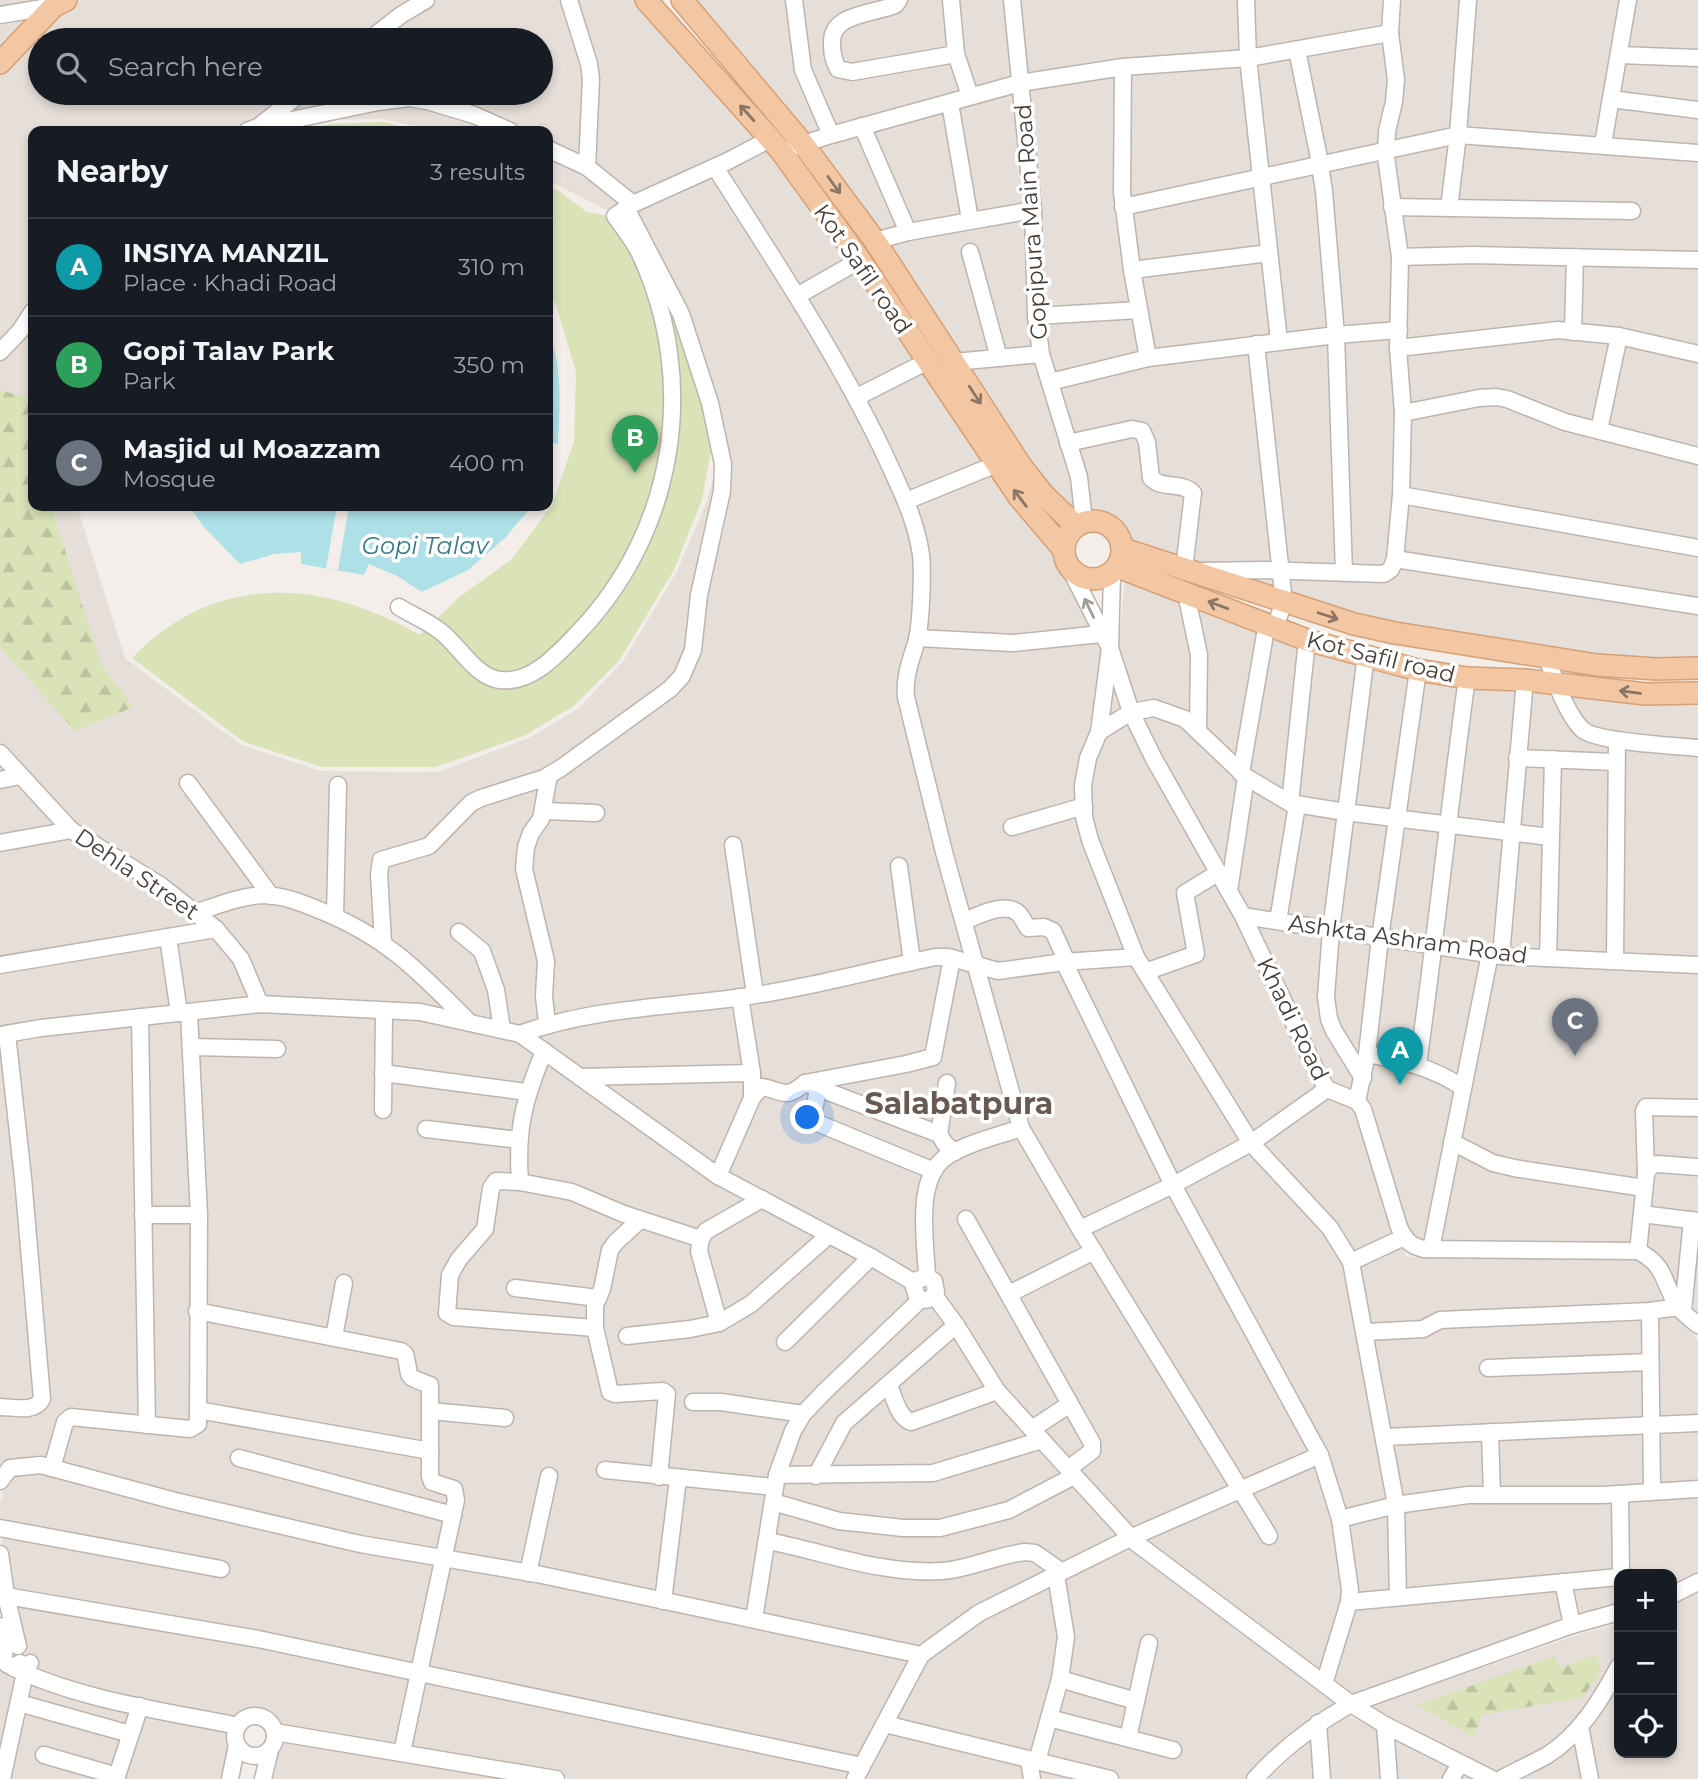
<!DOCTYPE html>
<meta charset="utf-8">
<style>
:root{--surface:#171b24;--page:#20242c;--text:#f1f3f6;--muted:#9ea1a6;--line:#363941;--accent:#7c3aed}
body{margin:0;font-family:Montserrat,sans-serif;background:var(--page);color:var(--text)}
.controls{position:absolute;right:21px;bottom:21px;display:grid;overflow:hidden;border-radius:14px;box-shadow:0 4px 10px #0003}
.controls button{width:63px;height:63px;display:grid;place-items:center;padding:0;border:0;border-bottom:2px solid var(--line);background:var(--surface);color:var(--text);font:35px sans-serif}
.you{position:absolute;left:808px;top:1118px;width:24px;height:24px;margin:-18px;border:5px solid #fff;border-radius:50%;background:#1a73e8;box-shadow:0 0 0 10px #1a73e833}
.badge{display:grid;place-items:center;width:46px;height:46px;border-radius:50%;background:var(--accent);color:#fff;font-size:23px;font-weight:700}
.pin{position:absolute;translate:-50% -58px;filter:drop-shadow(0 2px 4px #0008)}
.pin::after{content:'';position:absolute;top:37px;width:24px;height:21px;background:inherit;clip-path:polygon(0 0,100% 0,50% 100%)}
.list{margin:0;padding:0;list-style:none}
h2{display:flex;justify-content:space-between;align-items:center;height:91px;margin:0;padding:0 28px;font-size:30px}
h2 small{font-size:23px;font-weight:400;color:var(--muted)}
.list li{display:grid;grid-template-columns:46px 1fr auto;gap:21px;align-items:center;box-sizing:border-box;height:98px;padding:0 28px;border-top:2px solid var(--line)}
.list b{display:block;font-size:26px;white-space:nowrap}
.list p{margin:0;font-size:23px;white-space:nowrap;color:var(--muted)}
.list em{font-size:23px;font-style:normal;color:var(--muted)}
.icon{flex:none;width:38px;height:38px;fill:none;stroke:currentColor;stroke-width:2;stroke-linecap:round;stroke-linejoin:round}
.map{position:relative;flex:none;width:1698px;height:1779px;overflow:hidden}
.search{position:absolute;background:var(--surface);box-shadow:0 4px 10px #0003;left:28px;top:28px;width:525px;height:77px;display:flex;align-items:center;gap:18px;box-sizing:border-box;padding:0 24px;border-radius:38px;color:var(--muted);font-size:26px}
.panel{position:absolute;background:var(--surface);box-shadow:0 4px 10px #0003;left:28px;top:126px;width:525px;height:385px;border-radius:14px}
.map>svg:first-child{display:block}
</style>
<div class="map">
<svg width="1698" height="1779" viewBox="0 0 1698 1779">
<defs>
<pattern id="forest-firs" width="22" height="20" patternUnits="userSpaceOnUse" patternTransform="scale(1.75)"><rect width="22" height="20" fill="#dae2b8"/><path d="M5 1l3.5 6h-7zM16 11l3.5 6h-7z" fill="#bcc39f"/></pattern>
</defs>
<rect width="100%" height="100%" fill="#f3eeea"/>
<g fill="#e6dfd9" fill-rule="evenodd">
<path d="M0,0h58l-58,60z"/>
<path d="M80,0h568l110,138 -149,73 -61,-30v-50h-107l-60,-12 -51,1 -46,11h-251v171l-7,13 -26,31v-274l55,-59zM40,40h501v53h-501z"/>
<path d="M694,0h315l39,382 33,139 -32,-35 -165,-243z"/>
<path d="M1014,0h684v663l-47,1 -296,-44 -229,-72 -2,-11 -8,-11 -28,-10 -45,-161z"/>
<path d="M770,146l288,405 257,523 46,37 45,146 232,1 13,9 12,39 35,33v238l-26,13v-16h-53v34l-267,90 -220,-168 -129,-143 -62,-91 -28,-23 -199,-105 -197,-142 -250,-27 -267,31v-670l11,-5 22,-39v190h44l48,152 115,86 81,27 117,1 91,-34 50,-30 44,-47 54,-90 30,-70 10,-37 -11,-60 -75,-192z"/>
<path d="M1125,579l274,93 299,27v622l-41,-63 -244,-15 -45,-143 -37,-18 -85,-174 -86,-151 -26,-54 -16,-54z"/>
<path d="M259,1009l158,10 99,20 199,145 153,74 63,43 63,89 127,143 222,170 -95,76h-676l-294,-50 -11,-12 -10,-3 -18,5 -3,5 -185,-43 -24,-25 -17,-63 -10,-63v-27l3,-10 -3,-5v-448z"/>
<path d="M1698,1590v189h-188l-140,-73 207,-71 42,-12v130h53v-147z"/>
<path d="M0,1667l234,61 -5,51h-229z"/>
<path d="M1348,1716l46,21 87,42h-212l38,-36z"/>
<path d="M278,1740l227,39h-237z"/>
</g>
<g fill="url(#forest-firs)">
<path d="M0,390l33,10v106h18l50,158 32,43 -58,24 -75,-84z"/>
<path d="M1597,1655l4,16 -18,26 -101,18 -8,22 -57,-32 138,-49 4,12z"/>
</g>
<g fill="#dae2b8">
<path d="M383,122l39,9h-122l30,-7z"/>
<path d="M548,186l11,5 28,21 45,8 49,104 31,121 -10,55 -28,70 -55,91 -44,44 -49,30 -90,32h-114l-78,-25 -112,-84c83,-86 190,-80 288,-23l38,-37 54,-39 40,-54 22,-63 2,-70 -20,-67 -8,-12z"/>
</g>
<g fill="#aee0e8">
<path d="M548,331c15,36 12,74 10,113l-10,-3z"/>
<path d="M190,506h339l2,1 -26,31 -37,32 -46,22 -25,-16 -28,-12 -5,11 -63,-11v-12l-27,2 -34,10 -37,-38z"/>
</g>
<path fill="#f3eeea" d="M337,506h12l-11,64 -12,-2z"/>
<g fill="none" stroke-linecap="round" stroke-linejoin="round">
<defs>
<g id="minor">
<path d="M569,0l20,64 2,15 -4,88"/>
<path d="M794,0l9,70 28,65"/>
<path d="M899,0l-4,5c-21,9 -63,8 -63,37 0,11 1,18 6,27l14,3 104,-18"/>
<path d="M951,0l5,54 14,42"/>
<path d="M1012,0l21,210 3,106 5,38 38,123 5,45"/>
<path d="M1246,0l2,58 31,283"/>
<path d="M0,15l54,-9"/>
<path d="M369,40l32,-25 25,-15"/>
<path d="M1297,50l21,103 6,38 12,144 8,238"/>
<path d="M1619,55l79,3"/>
<path d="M1123,67l-1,125 10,78 16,88"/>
<path d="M1611,99l87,11"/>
<path d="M950,103l20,117"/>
<path d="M862,126l46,106"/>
<path d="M258,127l120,-25 31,-4 18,3 47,14 36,16"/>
<path d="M247,131l11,-4 43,-34"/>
<path d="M1603,144l25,-144"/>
<path d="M794,147l37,-12 189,-52 103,-16 125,-9 142,-25"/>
<path d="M548,149l39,18 46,37"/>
<path d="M715,167c59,93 120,184 168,284 15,33 33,67 38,104 2,20 0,66 -4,85 -6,20 -13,36 -11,57l38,155 77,276 59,101 189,307"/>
<path d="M1123,207l335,-72 240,18"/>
<path d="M1392,207l240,4"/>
<path d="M1449,208l9,-73 10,-135"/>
<path d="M875,241l33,-9 125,-22"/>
<path d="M970,252l29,106"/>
<path d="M1400,257l73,-2 225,5"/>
<path d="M1132,270l137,-17"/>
<path d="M797,296l63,-36"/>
<path d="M1036,316l103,-6"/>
<path d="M1573,332l2,-75"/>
<path d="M1256,344l28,258 -9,25"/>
<path d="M1398,348l160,-18 61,6 79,18"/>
<path d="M0,352l20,-21 13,-20"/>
<path d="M954,362l87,-8"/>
<path d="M1050,382l98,-24 188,-23 63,-5"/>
<path d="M857,397l71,-36"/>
<path d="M1403,413l76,-15 17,-1 11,2 58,23 133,34"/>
<path d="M1599,430l20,-94"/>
<path d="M1068,443l64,-14 10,2 5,11 4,36c12,12 30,3 42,15l-9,76"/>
<path d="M1401,495l297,53"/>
<path d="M906,501l91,-37"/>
<path d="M1395,559l303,47"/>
<path d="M1069,567l41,81 21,64 23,47 89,157 74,156 10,17 30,12 6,8 36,118c6,13 11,19 25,22l214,2c29,15 24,31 39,54 5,8 14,14 21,20"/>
<path d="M1201,571l63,-1 120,4 7,-5 4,-10 6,-64 2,-82 -5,-65 2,-91 -14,-100 1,-26 7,-29 2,-22 -6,-47 2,-33"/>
<path d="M1186,593l13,62 -1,75"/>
<path d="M399,607c13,8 28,14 41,24 19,14 35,46 60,49 31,4 57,-25 78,-47 97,-101 121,-250 63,-377 -6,-14 -17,-27 -26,-40l18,-12 95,-43 42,-22"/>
<path d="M917,638l96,5 88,-9"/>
<path d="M1547,657c6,19 20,58 35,72 12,13 95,17 116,19"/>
<path d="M1099,732l32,-20 23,-4 31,11 61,58 44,26 55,9 205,25"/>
<path d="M0,753l71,77 89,55 56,44 25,30 19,45"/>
<path d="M1517,758l98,4"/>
<path d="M1241,773l26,-150"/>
<path d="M0,780l20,-4"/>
<path d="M188,783l83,113"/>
<path d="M1290,803l17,-163"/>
<path d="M544,811l52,2"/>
<path d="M1012,827l72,-21"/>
<path d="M0,843l71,-13"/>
<path d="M733,845l22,149"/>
<path d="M899,866l13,96"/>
<path d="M1229,891l17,-114"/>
<path d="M195,913c21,-7 45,-17 68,-18 21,0 42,9 61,17 65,27 95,60 144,109"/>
<path d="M335,916l3,-131"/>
<path d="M1243,916l258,40 197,9"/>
<path d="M964,921c14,-5 42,-21 55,-7 3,3 6,10 9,14l16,-1 9,4 14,31"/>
<path d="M1278,921l19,-116"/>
<path d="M459,932l23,19 14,39 6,39"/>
<path d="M168,937l11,76"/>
<path d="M383,942l-4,-68 2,-14 48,-14 42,-43 10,-5 63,-20 17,-10 109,-79 12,-13 11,-26 6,-55 23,-104 1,-27 -13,-61 -29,-89 -55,-106"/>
<path d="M1501,956l24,-276"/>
<path d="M1136,957l115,186 79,85 21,34 45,243 2,92"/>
<path d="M1548,958l5,-199"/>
<path d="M1615,960l2,-220"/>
<path d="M1064,962l109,223 147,270 20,64 10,71 -1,12 -25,82"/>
<path d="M0,965l216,-36"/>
<path d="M1145,972l51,-18 -11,-61 33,-20"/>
<path d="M140,1017l7,408"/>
<path d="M547,1024l-3,-28 2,-35 -22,-92 2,-22 5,-14 10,-14 8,-44"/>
<path d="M520,1034c68,-25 144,-27 216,-36 67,-9 133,-27 199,-41h13l50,14 66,-9 72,-5 -46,-117 -6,-23 -1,-32 5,-27 11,-26 11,-84 2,-74"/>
<path d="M0,1035l41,-7 219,-24 160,8 100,22 198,142 153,81 44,26"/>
<path d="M192,1047l85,2"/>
<path d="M1367,1054c35,7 66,13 96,34"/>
<path d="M1418,1064c18,-128 31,-257 49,-386"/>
<path d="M383,1073l144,19"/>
<path d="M580,1077l172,-4"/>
<path d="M1363,1078l-29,-47 -5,-12 -3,-22 5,-67 35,-275"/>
<path d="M805,1083l134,51 6,10 10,8"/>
<path d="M818,1089l-5,26 2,7 119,49"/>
<path d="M752,1098l9,-11c22,3 23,14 44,-4l101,-19 27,-7 19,-99"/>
<path d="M1357,1101l10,-47 13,-116 38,-268"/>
<path d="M383,1110l1,-99"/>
<path d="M426,1129l93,11"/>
<path d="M939,1134l8,-51"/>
<path d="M1452,1142l41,21 21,5 130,20"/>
<path d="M1646,1174l-2,-63 2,-4 52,1"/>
<path d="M718,1176l34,-78v-25l-12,-76"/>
<path d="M520,1182c-4,-53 4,-82 24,-131"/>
<path d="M1642,1214l56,7"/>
<path d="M143,1215h56"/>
<path d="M966,1219l126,224v8l-24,18"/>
<path d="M640,1220l-24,22 -6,8 -8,39 -7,16v23l15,64 5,2 48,-3 4,3 -8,83"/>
<path d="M1080,1229l93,-44 78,-42 76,-54"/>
<path d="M1431,1249l59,-295"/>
<path d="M1638,1251l8,-77 5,-9 7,-1 40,3"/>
<path d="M1351,1262l53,-25"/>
<path d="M927,1277l-10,3 -3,7 3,10c8,5 15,3 19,-5l-2,-11 -7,-4c-1,-35 -14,-101 22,-122 21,-13 49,-19 72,-27"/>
<path d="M515,1288l83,10"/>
<path d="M1009,1294l85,-43"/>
<path d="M934,1295l22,30 41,66 138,151 216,162 34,21 107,54"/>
<path d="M197,1311l204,40 4,3c7,25 -3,21 25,31v91l2,6 22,7 2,11 -54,252"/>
<path d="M1650,1311l2,180"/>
<path d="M1683,1311l9,-91"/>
<path d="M719,1323l-20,-72 2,-12 5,-8 56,-32"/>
<path d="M595,1328l-141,-11 -7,-4 3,-38 9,-16 26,-30 6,-41 5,-7 24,1 52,10 52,22 77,25"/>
<path d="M1366,1332l57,-3 17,-9 210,-9 28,-4"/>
<path d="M627,1336l63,-7 29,-6 32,-19 78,-69"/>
<path d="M334,1337l10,-54"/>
<path d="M785,1342l86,-85"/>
<path d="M1488,1368l162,-6"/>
<path d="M889,1385c5,12 9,32 22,37l86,-31"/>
<path d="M693,1402h28l82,12"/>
<path d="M0,1407c14,0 35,6 42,-8l-19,-221 -16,-144"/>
<path d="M198,1410l232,41"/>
<path d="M431,1411l74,7"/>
<path d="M1032,1429l38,-25"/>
<path d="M1490,1432l2,63"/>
<path d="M1385,1437l313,-14"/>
<path d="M239,1458l214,57"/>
<path d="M52,1468l13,-46 6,-5 119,12 8,-5 1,-209 -10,-202"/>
<path d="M605,1470l169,17"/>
<path d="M777,1475l156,-2 109,-33"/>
<path d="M816,1476l28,-53 112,-98"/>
<path d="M0,1481l10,-13 31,-3 134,36 185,43 177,30 384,81"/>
<path d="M1620,1494l1,80"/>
<path d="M773,1502l66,19 64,7h37l69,-18 65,-34"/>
<path d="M1340,1519l56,-14 72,-10h135l95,-6"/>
<path d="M0,1528l221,41"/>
<path d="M768,1541c57,11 115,34 174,30 28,-2 55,-16 83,-19l10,1 27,19"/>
<path d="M0,1554l6,42 12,50"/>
<path d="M528,1573l21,-97"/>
<path d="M1563,1582l9,43"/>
<path d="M0,1595l258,44 604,127"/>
<path d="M1672,1595l26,-13"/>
<path d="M663,1601l15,-122"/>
<path d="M1349,1602l270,-25"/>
<path d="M754,1619l23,-144 16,-44 10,-17 21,-22 97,-93"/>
<path d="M3,1626l4,19c-7,12 -2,27 13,18"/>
<path d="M12,1667c68,33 152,44 226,59"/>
<path d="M1060,1679l76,22"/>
<path d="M19,1703l111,31"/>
<circle cx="255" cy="1736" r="20"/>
<path d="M1049,1718l124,32"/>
<path d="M1318,1723l4,56"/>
<path d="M885,1724l225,55"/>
<path d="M1385,1725l4,54"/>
<path d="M1580,1726l10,53"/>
<path d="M275,1732l281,47"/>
<path d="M1128,1738l21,-95"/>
<path d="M44,1755l73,21"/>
<path d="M1029,1760l3,19"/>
<path d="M1037,1761l23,-82 6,-42 -10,-62"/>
<path d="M2,1779l23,-106 5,-10"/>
<path d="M116,1779l24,-73"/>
<path d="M230,1779l7,-34"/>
<path d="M263,1779l7,-29"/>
<path d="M855,1779l66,-124 58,-42 151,-75 190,-83"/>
<path d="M1255,1779c28,-31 60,-55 96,-75l221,-79 47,-13"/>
<path d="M1451,1779l9,-15"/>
<path d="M1501,1779c15,-8 30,-15 45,-23 33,-20 55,-56 73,-90"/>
</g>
<g id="major">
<path d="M646,0l135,151 79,109 159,237 45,53"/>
<path d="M682,0l121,144 72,97 146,225 22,28 33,32"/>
<path d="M0,63l54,-57 12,-6"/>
<circle cx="1093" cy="550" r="29"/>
<path d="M1123,549l231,75 41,9 202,32 60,4 41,-1"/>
<path d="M1118,567l189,73 111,30 49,8 58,2 120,14 53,-1"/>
</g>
</defs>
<use href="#minor" stroke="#beb4ae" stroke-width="19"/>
<use href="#major" stroke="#d6a075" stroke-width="24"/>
<use href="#minor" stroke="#fff" stroke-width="16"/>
<use href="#major" stroke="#f3c7a4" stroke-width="21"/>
</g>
<defs><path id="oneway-shaft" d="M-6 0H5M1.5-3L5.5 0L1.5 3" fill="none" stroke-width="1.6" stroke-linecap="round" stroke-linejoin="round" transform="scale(1.75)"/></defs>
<g stroke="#8b7564">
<use href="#oneway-shaft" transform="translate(747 113) rotate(-132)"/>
<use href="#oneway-shaft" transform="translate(834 185) rotate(54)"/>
<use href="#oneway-shaft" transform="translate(975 395) rotate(57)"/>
<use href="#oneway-shaft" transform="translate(1020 498) rotate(-127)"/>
<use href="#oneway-shaft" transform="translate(1218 605) rotate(-160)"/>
<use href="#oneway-shaft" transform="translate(1328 616) rotate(18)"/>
<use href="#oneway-shaft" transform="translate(1630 692) rotate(-173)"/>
</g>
<use stroke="#a29e9c" href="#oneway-shaft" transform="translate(1089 608) rotate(-116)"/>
<g text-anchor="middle" stroke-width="7" stroke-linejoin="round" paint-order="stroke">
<g font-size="23" fill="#463e39" stroke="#fff">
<text transform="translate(1031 222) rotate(-94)" y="8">Gopipura Main Road</text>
<text transform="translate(863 269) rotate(55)" y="8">Kot Safil road</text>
<text transform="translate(1381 657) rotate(14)" y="8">Kot Safil road</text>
<text transform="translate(137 874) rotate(34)" y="8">Dehla Street</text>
<text transform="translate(1408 939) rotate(8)" y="8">Ashkta Ashram Road</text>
<text transform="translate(1293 1019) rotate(64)" y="8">Khadi Road</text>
</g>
<g font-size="24" font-style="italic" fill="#357b88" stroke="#fff">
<text x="425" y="554">Gopi Talav</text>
</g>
<g font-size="30" font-weight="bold" fill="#685951" stroke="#fff">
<text x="959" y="1114">Salabatpura</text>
</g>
</g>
</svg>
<div class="controls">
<button>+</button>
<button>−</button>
<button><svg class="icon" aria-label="locate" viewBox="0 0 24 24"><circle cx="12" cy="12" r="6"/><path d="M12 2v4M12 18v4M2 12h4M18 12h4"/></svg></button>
</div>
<div class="you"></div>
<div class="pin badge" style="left:1400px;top:1085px;background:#0f9aa8">A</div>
<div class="pin badge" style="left:635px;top:473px;background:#2e9e5b">B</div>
<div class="pin badge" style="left:1575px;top:1056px;background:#6b7280">C</div>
<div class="search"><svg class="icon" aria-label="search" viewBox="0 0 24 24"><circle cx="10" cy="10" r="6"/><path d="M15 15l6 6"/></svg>Search here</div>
<section class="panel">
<h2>Nearby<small>3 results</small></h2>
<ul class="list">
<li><span class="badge" style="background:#0f9aa8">A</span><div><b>INSIYA MANZIL</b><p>Place · Khadi Road</p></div><em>310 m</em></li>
<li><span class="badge" style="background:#2e9e5b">B</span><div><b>Gopi Talav Park</b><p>Park</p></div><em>350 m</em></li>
<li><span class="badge" style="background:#6b7280">C</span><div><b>Masjid ul Moazzam</b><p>Mosque</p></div><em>400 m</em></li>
</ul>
</section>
</div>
